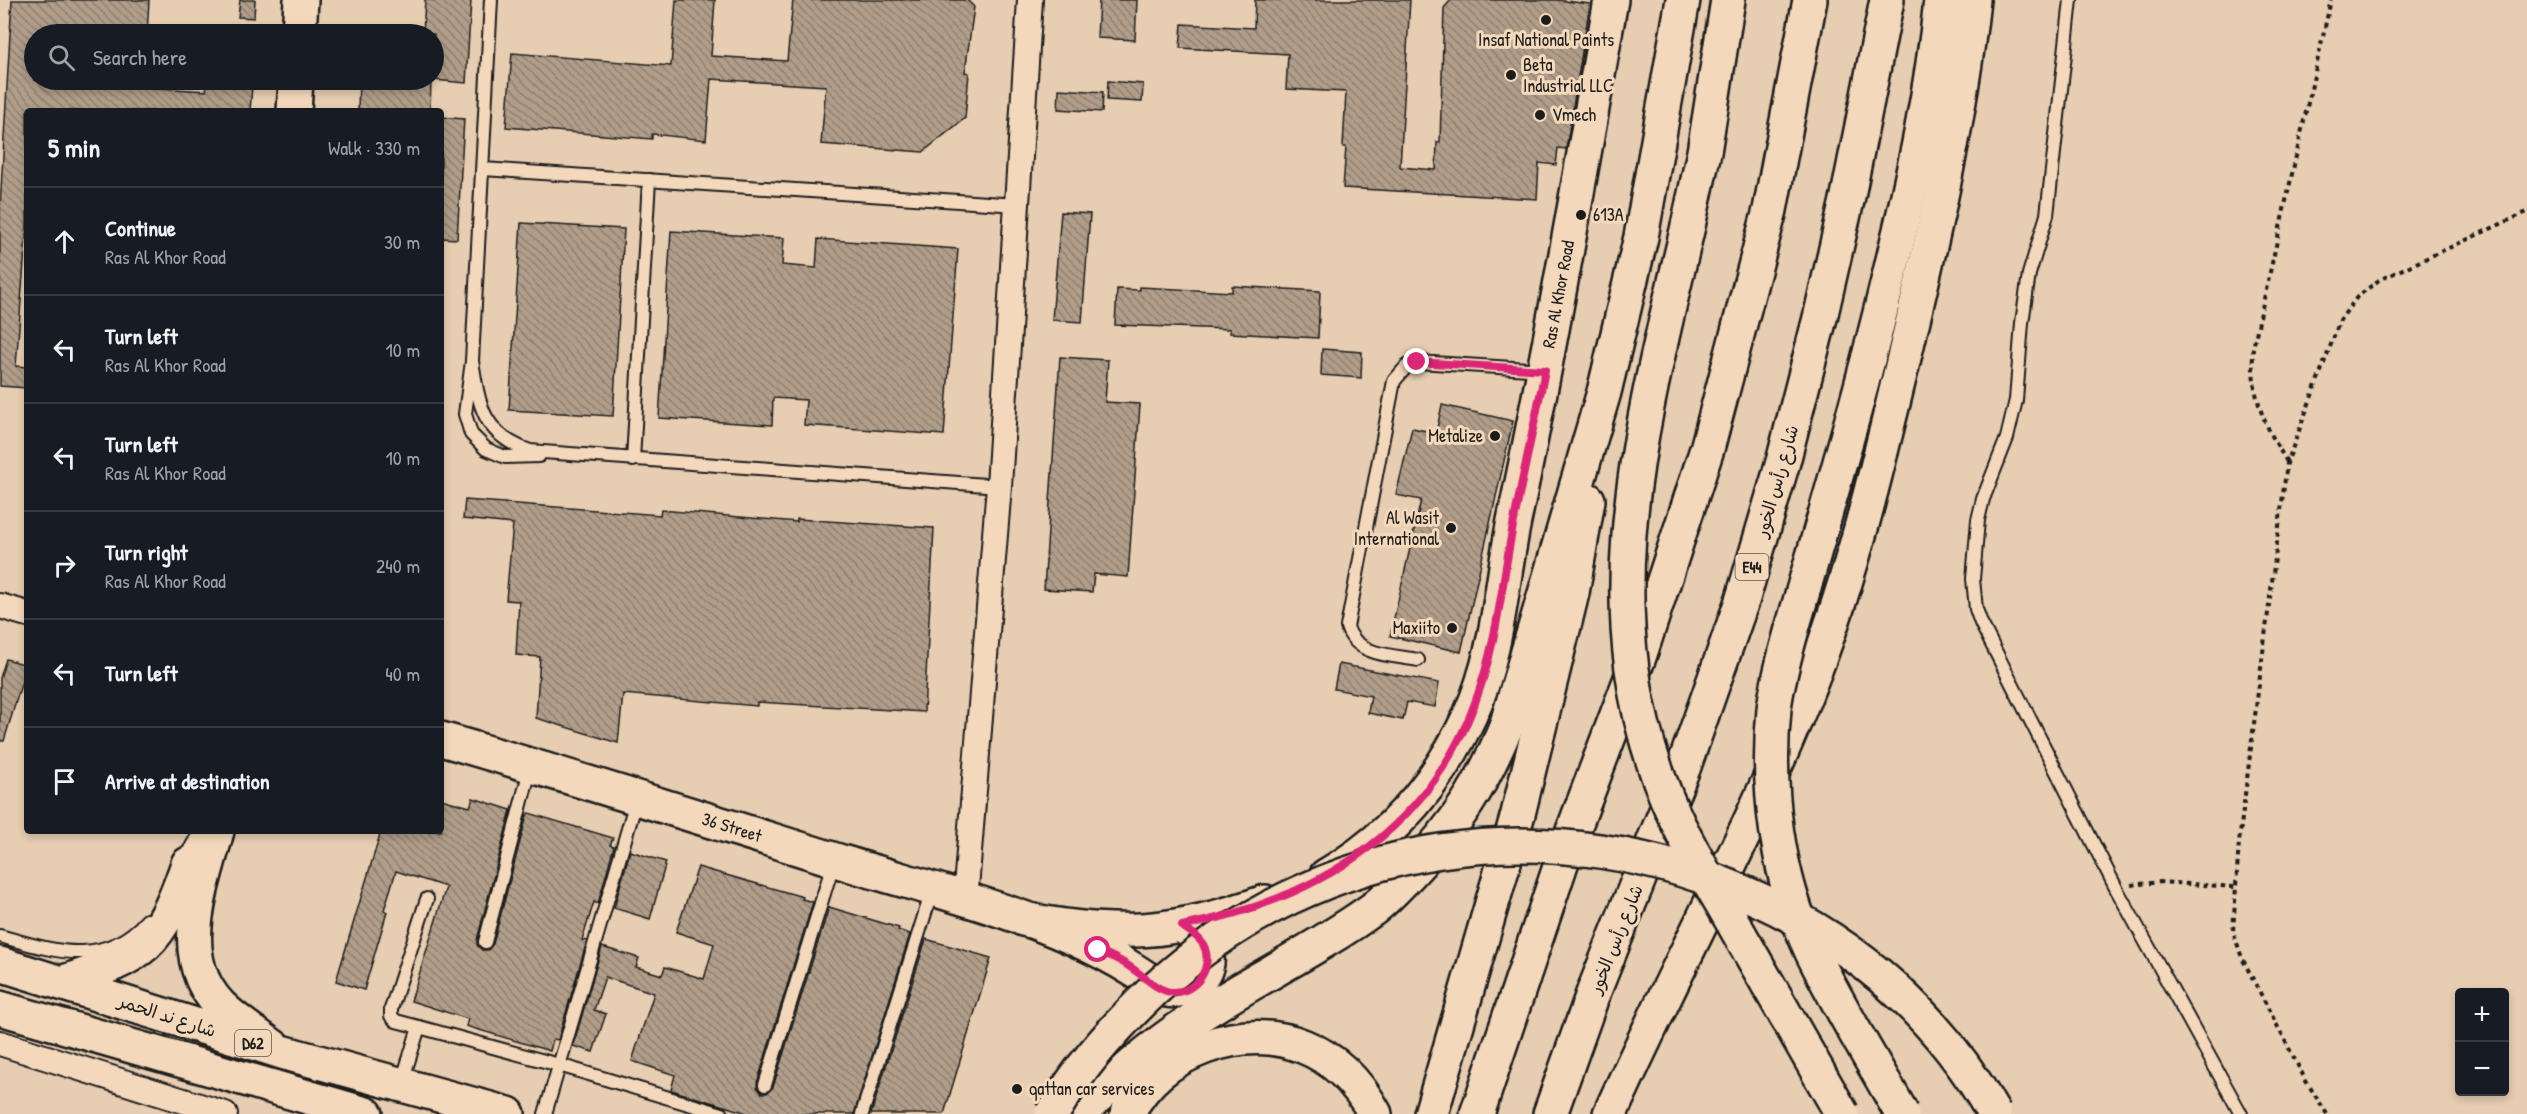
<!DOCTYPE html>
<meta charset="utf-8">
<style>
:root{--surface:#171b24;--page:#20242c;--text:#f1f3f6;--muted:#9ea1a6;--line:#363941}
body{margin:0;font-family:"Patrick Hand","Playpen Sans Arabic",sans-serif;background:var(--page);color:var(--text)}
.controls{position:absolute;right:18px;bottom:18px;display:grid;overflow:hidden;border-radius:6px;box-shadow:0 3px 9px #0003}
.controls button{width:54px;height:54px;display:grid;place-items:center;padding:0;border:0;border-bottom:2px solid var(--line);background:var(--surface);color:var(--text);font:30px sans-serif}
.stop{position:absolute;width:18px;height:18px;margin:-14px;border:4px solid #db2777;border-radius:50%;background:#fff}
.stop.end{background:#db2777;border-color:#fff;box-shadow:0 2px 6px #0008}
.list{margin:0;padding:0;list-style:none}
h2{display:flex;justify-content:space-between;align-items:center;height:78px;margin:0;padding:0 24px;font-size:26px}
h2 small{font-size:20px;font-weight:400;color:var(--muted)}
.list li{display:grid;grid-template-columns:39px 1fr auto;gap:18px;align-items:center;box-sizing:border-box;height:108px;padding:0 24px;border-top:2px solid var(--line)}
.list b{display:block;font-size:22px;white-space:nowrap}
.list p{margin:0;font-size:20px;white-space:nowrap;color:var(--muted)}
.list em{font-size:20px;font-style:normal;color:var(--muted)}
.icon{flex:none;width:33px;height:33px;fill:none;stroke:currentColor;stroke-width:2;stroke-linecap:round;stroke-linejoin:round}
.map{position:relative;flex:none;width:2527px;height:1114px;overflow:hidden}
.search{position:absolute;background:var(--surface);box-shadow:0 3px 9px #0003;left:24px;top:24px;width:420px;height:66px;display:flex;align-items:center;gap:15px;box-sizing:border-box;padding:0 21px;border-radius:33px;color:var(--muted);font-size:22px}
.panel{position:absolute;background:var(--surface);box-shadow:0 3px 9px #0003;left:24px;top:108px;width:420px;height:726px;border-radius:6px}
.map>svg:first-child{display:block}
</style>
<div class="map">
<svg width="2527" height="1114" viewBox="0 0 2527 1114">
<defs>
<pattern id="building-back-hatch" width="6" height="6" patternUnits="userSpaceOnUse" patternTransform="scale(1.5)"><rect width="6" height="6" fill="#b19e8a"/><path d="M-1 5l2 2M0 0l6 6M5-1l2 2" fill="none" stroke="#8f8070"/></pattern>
</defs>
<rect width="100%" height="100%" fill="#e7cdb1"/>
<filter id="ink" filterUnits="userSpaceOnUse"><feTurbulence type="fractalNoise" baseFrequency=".0167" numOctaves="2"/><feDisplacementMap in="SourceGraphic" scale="12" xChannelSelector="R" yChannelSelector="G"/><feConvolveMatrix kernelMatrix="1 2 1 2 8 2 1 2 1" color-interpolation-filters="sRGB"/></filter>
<g filter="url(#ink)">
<g fill="url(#building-back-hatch)" stroke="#1c1c1c" stroke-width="1.5">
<path d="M12,0h137l-2,34h-113v46l172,11 1,-7 45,3 -2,23 -52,-2 -1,3h-170v112l-11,143 11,1v21l-27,-2v-179z"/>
<path d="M240,0h15l-1,18 -16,-1z"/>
<path d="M425,0h46l-5,83 -32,-3v-46h-11z"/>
<path d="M676,0h39l-4,56 76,5 6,-61h174l7,7 -9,65 4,1 -4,45 -42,34 -102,-8 5,-58 -115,-7 -5,61 -54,-6v5l-146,-12 6,-74 159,13z"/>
<path d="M1099,0h38l-2,40 -38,-2z"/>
<path d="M1255,0h155l-10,167 36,3 1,-28h3l4,-134 7,-8h106l33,4 -24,145 -8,-1 -2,17 -17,-2 -2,36 -194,-11 3,-41h-3l3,-55 -60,-3 2,-35 -108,-6 2,-24 72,4z"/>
<path d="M359,80h72l-1,31h-72z"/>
<path d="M1108,81l35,3 -1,18 -35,-2z"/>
<path d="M1059,89l44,3 -1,20 -44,-3z"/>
<path d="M441,117l23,2 -7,120 -16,-1z"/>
<path d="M1061,212l29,2 -8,108 -30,-2z"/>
<path d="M521,223l103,6 -11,187 -104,-6z"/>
<path d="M671,231l113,7 -2,27 34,3 2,-29 140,10 -14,186 -140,-10 2,-25 -33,-2 -1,27 -113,-7z"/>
<path d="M1232,286l88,5 -2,47 -88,-5v-4l-115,-4 2,-36 23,1v-3l92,5z"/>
<path d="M1322,349l40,3 -1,26 -40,-3z"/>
<path d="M1060,357l48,3 -3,42 35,2 -12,173 -34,-3 -2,18 -48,-3z"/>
<path d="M1442,405l71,16 -52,231 -71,-16 31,-136 -25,-5 16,-67 24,5z"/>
<path d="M465,500l195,15 1,-5 136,12v-3l137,9 -10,184 -167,-10v4l-134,-12 -5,49 -82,-25 4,-61 -24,-2 3,-54 -13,-1 7,-76 -50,-5z"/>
<path d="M6,659l21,6 -23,76h-4v-63z"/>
<path d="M1339,664l100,19 -4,24 -28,-5 -4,18 -35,-7 3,-17 -37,-7z"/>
<path d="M473,798l38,12 -34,130v5l5,5h6l5,-6 34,-129 2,-2 84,25 -3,7 4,1 -16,58 -4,-2 -12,38 5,1 -29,99 -5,-1 -3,12 -84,-25 2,-7 -57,-18 35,-114 -50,-16 -12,39 3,2 -23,78 -28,-9 45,-150h60v-32l29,8z"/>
<path d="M630,851l36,11 -16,57 -36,-11z"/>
<path d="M698,867l105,30 -1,2 11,3 -56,181v4l5,6h5l6,-6 56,-180 70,21 -1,2 12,4 -56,180h-104l-79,-24 4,-15 -43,-14 22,-68 -49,-16 -11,33 12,4 -13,38 -20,-6 29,-99 37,11 -3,9 26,8 3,-8 39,12 10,-35 -38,-12z"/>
<path d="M926,939l65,19 -47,156h-73z"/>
</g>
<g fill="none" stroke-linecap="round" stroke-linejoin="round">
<defs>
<g id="lane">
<path d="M491,0l-19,361 -7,53 6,20 15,15 19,8 34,-1"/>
<path d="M2071,0l-24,215 -18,59 -7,49 -6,77 -9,38 -24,61 -5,21 -5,59 3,30 5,14 136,267 124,224"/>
<path d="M483,169l534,36"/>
<path d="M472,361c7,45 11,74 58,90l469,35"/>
<path d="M633,460l16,-280"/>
<path d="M1418,660c-26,-5 -62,-4 -71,-33l47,-246 13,-15 10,-4 127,8"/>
<path d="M183,862l14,-25"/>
<path d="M0,936c54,15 104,33 147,-16"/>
<path d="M485,942l46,-176"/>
<path d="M419,1027l140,38 163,49"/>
<path d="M401,1085l18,-58 -23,-6 -5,-5v-7l36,-110"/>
<path d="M765,1085l69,-224"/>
<path d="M545,1114l92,-316"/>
<path d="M862,1114l70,-223"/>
</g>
<g id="street">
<path d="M0,606l27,8"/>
<path d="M965,900l34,-414 31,-486"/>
<path d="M0,1043l225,71"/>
</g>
<g id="secondary">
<path d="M299,34l2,-34"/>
<path d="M294,111l2,-31"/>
<path id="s1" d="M441,739c136,39 270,82 404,124 104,32 227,59 315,125 39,14 66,-33 31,-55"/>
<path d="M217,831c-16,60 -46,133 10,181 15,13 32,24 48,36"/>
<path id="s2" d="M1326,876c66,-38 112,-92 144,-161 29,-63 31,-133 45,-199 36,-172 66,-344 96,-516"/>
<path d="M1023,919c95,19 151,15 242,-17"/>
<path d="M64,982c82,-27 95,-35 124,-118"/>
</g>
<g id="primary">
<path d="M0,964l282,88 226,62"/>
<path d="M0,1008l366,106"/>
</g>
<g id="highway">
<path d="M1688,226l16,-74 24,-152"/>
<path d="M1792,629c35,-121 71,-242 100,-365 21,-87 40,-174 49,-264"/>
<path d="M1079,1114c33,-31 66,-63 104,-88 61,-42 129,-73 190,-117 14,-11 27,-25 39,-38 45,-47 69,-84 94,-144l98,-335 37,-155 42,-237"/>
<path d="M1127,1114c18,-34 43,-54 78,-67 71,-25 135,1 170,67"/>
<path d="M1431,1114l87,-300 54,-221 16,-93"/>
<path d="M1477,1114l88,-262 74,-195 68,-208 63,-239 40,-210"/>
<path d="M1550,1114l44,-123 90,-225 59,-168 40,-136 38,-148 27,-118 39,-196"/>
<path d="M1610,1114c66,-148 146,-290 204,-441 38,-99 63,-203 88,-307 29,-121 58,-242 71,-366"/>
</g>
</defs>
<use href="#lane" stroke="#1c1c1c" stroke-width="16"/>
<use href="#street" stroke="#1c1c1c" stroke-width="28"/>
<use href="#secondary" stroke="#1c1c1c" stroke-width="38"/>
<use href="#primary" stroke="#1c1c1c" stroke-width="38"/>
<use href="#highway" stroke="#1c1c1c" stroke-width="38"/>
<g stroke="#1c1c1c" stroke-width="4" stroke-dasharray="4.5 4.5" stroke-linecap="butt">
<path d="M2287,462c-25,-41 -36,-66 -34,-114l78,-348"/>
<path d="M2131,885l29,-3 75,5"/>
<path d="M2327,1114l-21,-33 -64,-123 -9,-27 6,-89 48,-379 53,-143 17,-23 22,-17 148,-68"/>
</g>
<use href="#lane" stroke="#f4d8bb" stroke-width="12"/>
<use href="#street" stroke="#f4d8bb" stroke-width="24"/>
<use href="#secondary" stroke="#f4d8bb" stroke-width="33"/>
<use href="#primary" stroke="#f4d8bb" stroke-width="33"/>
<use href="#highway" stroke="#f4d8bb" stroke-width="33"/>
<defs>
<g id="highway-bridge">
<path d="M1688,226c-44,190 -101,382 -21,573 19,45 45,87 69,129 35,62 70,124 106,186"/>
<path d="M1792,629c-7,26 -15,53 -18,80 -8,81 3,167 37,241 27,56 61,110 91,164"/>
<path d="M1052,1114c26,-46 63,-87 101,-123 168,-155 399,-188 605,-92 100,46 182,118 236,215"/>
</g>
</defs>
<use href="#highway-bridge" stroke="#1c1c1c" stroke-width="38" stroke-linecap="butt"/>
<use href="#highway-bridge" stroke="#f4d8bb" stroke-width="33"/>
</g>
</g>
<g fill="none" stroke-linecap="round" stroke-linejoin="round" filter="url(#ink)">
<path stroke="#db2777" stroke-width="8" d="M1098,950c10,5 20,9 29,15 14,8 28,25 44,27 25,2 44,-25 32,-48 -5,-8 -14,-13 -21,-18 140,-27 257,-101 300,-244 16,-51 21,-104 31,-156 10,-52 22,-104 32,-156l-128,-8"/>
</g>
<g fill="#1c1c1c" stroke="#f4d8bb" stroke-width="2">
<circle cx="1546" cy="20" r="6"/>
<circle cx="1511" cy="75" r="6"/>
<circle cx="1540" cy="115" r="6"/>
<circle cx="1581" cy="215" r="6"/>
<circle cx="1495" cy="436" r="6"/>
<circle cx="1451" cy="528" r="6"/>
<circle cx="1452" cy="628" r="6"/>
<circle cx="1017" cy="1089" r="6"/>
</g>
<g text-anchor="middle" stroke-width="6" stroke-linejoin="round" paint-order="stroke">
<g fill="#f4d8bb" stroke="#5d544c" stroke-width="1.5">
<rect x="1735.5" y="554" width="33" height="26" rx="4.5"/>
<rect x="235" y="1030" width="36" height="26" rx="4.5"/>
</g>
<g font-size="16" font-weight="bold" fill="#1c1c1c">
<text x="1752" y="573">E44</text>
<text x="253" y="1049">D62</text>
</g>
<g font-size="18" fill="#1c1c1c" stroke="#f4d8bb" text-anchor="start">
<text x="1546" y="46" text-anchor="middle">Insaf National Paints</text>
<text x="1523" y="71">Beta<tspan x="1523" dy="21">Industrial LLC</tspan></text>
<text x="1552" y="121">Vmech</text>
<text x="1593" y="221">613A</text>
<text x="1483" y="442" text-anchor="end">Metalize</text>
<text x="1439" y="524" text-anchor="end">Al Wasit<tspan x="1439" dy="21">International</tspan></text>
<text x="1440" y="634" text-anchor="end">Maxiito</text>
<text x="1029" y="1095">qattan car services</text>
</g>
<g font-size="18" fill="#1c1c1c" stroke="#f4d8bb">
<text dy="6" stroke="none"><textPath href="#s2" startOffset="650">Ras Al Khor Road</textPath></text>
<text transform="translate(1777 481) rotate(-74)" y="6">شارع رأس الخور</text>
<text dy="6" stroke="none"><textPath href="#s1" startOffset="304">36 Street</textPath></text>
<text transform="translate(1616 939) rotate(-68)" y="6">شارع رأس الخور</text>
<text transform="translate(167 1016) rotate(18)" y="6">شارع ند الحمر</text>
</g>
</g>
</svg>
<div class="controls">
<button>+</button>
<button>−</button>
</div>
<div class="stop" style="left:1098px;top:950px"></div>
<div class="stop end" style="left:1417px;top:362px"></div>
<div class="search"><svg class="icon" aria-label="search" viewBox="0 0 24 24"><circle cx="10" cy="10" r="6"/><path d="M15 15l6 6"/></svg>Search here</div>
<section class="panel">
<h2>5 min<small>Walk · 330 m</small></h2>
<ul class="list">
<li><svg class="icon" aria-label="ahead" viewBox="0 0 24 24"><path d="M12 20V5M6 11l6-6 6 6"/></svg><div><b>Continue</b><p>Ras Al Khor Road</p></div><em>30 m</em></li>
<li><svg class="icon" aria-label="left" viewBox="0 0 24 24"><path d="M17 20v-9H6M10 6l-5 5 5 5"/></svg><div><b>Turn left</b><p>Ras Al Khor Road</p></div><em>10 m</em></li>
<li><svg class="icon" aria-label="left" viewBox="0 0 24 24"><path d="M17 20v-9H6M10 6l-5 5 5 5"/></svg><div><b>Turn left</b><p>Ras Al Khor Road</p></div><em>10 m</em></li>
<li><svg class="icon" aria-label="right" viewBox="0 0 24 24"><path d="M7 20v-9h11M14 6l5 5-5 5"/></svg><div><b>Turn right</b><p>Ras Al Khor Road</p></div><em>240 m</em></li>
<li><svg class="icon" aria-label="left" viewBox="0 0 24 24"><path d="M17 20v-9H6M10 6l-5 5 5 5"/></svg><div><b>Turn left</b></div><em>40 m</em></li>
<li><svg class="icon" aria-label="arrive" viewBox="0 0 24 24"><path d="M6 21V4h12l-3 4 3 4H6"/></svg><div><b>Arrive at destination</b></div></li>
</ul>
</section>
</div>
